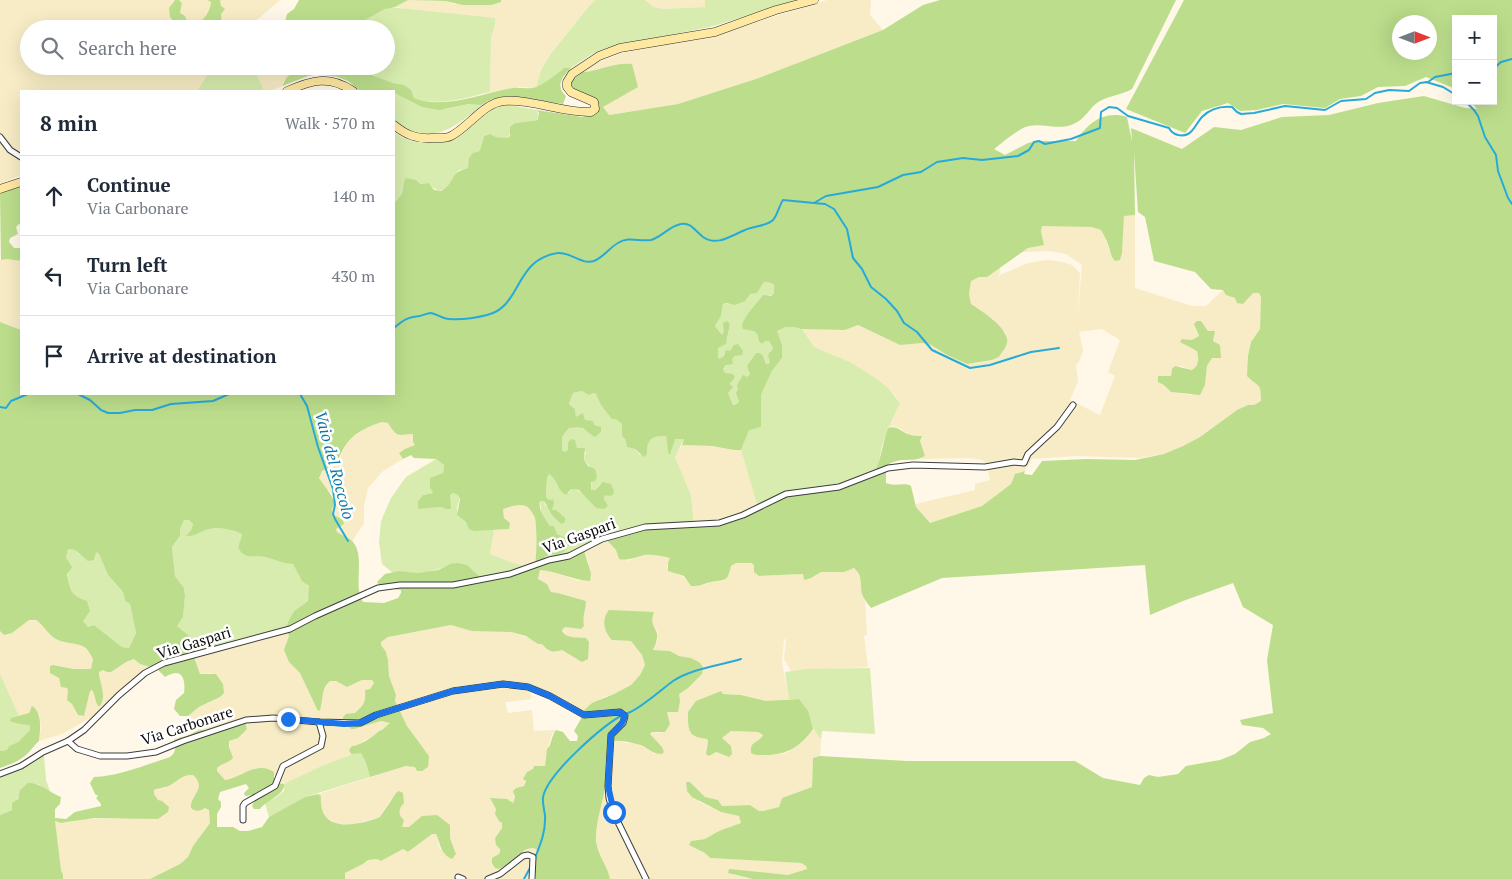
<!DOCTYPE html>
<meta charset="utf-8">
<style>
:root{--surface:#fff;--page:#f2f2f3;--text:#1f2937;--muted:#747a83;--line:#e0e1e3}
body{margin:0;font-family:"PT Serif",serif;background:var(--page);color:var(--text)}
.controls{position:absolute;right:15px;top:15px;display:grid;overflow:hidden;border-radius:0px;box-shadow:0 5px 20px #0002}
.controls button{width:45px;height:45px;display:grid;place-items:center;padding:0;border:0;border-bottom:1px solid var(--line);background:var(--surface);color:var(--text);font:25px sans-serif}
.compass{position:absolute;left:1392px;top:15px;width:45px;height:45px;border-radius:50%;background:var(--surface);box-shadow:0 5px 20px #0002;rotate:90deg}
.stop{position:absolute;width:15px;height:15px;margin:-11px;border:4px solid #1a73e8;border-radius:50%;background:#fff}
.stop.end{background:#1a73e8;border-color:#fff;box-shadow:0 1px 5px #0008}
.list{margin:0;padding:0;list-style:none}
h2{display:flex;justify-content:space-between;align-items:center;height:65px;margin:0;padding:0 20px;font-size:21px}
h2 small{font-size:16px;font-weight:400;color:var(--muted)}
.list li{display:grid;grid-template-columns:32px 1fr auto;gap:15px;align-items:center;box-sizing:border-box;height:80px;padding:0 20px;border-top:1px solid var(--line)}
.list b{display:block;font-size:19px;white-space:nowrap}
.list p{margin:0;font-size:16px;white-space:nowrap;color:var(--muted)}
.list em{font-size:16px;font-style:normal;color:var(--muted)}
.icon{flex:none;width:28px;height:28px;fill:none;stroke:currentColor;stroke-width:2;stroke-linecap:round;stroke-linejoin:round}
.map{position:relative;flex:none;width:1512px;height:879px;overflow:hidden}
.search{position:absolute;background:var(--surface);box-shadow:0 5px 20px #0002;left:20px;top:20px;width:375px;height:55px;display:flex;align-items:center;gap:12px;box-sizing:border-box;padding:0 18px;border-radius:28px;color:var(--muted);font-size:19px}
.panel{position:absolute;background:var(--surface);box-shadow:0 5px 20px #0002;left:20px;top:90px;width:375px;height:305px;border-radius:0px}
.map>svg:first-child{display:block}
</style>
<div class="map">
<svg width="1512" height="879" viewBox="0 0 1512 879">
<rect width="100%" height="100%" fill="#fff7e7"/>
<g fill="#f7ecc5" fill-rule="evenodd">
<path d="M0,0h175l-3,2 -2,15 10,12h-151v37h184l-16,25h-176v84l-21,9z"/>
<path d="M179,0h28l4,2v3l-8,14 -6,6 -8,1 -9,-13 2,-10z"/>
<path d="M220,0h60l-34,29h-5l-1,-3 -9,-2 -3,3h-4l-2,-2z"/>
<path d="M408,0l37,1 9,3 47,-2v-2h94l-5,5 -40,50 -9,15 -5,18 -16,-1 -30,5 1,-54 4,-14 -100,-17z"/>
<path d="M645,0h60v7l-42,2 -8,-2z"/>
<path d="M827,0h44l-1,15 13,15 -124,48 -81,26 -70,11 -5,-8 -1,-38 -19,3 13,-9 26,-10 94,-18z"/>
<path d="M253,66h87l1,2 -4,2 -19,-2 -16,2 -19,12 -1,4 -12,5h-6z"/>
<path d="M1135,215v73l57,18h14l17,-16 36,3 2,4 -1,32 -9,13 -3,14v10l8,17 3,1 2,6 1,11 -8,4h-6l-11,5 -37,27 -17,9 -19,8 -25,4 -64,-2 -43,3 -7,12 -10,3 -4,10 -29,22 -52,17 -14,-16v-3l59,-14v-6l15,-4 -3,-15 -5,-5 -12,-2 -50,1 5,-3 -5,-15 -21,-13 -6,-2 -5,2 12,-25 -2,-4 -10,-11 -38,-26 -36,-15 -12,-18 43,1 13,-5 42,20 23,-2 8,2 16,10 20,9 25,-4 7,-3 8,-14 -1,-10 -13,-14 -22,-15 -2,-10 2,-14 8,-3h8l13,-10 -1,16 1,-8 28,-12 20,-3 15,2 9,3 8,8 -3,50 5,-58 -16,-11 -16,-3 -28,1 6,-4 10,-3 5,-6 -2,-8 1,-5 5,-1 45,2 9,3 6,11 2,9 13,3 2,-37zM1203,324l5,7 9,27h-5l-5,8 -2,19 -14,10 -20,-3 -13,-16h13l1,-7 9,-3 11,4 3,-2 3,-4v-13l-15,-7 -1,-5 10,1 7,-4 -3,-5zM1102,329l18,11 -12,32 7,4 -15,39 -30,-15 8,-18 -2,-17 4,-5 3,-10 -4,-18z"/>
<path d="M6,259l15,2v69l-21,-8v-62z"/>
<path d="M382,422l6,1 7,11 3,1 15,-1 3,11 -17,8 4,6 -20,12 -15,17 -4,18v17l-12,18 -15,-9 -1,-3 8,-5 -1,-3 -11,-7v-6l3,-5 -4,-10 -8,-8 -4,-8 3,-6 11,-4 4,-4 11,-21 5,-6 10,-7z"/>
<path d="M682,445l30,1 22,4h7l17,58 -48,18 -16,-1 -3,-30 -16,-38z"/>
<path d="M517,505h8l5,4 6,11v37l-2,12 -24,-7 -20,-8 4,-24h7l9,-7 -6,-5 -1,-9z"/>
<path d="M605,538l22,23 16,-6h13l14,3 -3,9 7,6 30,12 7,-3 12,-1 5,-5 3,-10 5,-3h16l7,13 44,-2 1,5 7,-1 10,-6h23l7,-4 5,1 3,7 4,3 -1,13 3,8 2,35 -3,1 4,31 -77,4 -7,-12 2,-19h1l-3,-1 -2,23 7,37 -13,2h-10l-25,-6 -18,-1 -2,-3 -20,8 -13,13 6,24 13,3 1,2 -2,8 20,7 -4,-18 9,-7 27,1 5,3 -2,4 -8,4 20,12 12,-2 9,-5 11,-9 8,-10 8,10 -1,17 -7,2 -1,29 -30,11 -3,9 -16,4h-4l-9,-6 -28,1 -4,-6 -13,-3 -15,-15 9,20 22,10 18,4 2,7 -21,8 -15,8 -11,1 -4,5 15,8 5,5 91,5 5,3 1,3 -19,6 -59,-5 5,5 19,4h-143l-13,-29 -1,-16 3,-22 10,-49 -1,-22 7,-2 10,4h10l7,3 13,8 7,-7 -12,-12 2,-3 8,1 10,-9 -3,-12 12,-13v-5l19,-15 1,-17 -8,-4 -12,-2 -9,-5 -17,-1 5,-10 -1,-10 -5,-5v-6l2,-7 -40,28 17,1 11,14 3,10 -5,10 -9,10 -17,9 -10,3 -22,15 -52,-23 1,10 -26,3 3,11 24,-3 2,21 22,-1 -4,4 -6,21 -1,11 -18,6 -3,14 -8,2 -2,13 -2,2 -21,-5 5,11 -1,5 7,8v6l-7,10 6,14 -3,3 -4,2 40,-9 3,2 -2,16 1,13h-192l1,-6 18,-9 5,-4 9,-1 4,2 22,-12 5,3 24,-18h4l4,15 16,5 -6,-16v-13l-30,-6 -11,8h-8l-2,-14 2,-7 -11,-6 -10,17 -29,8 -13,-1 -13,-7 -5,-10 1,-11 -3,-2 88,-28 23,-10 -22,-30 -12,-25 1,-6 -7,-19 -1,-16 -2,-8 -6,-7 1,-3 7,-5 63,-12 60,7 21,7 6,5h4l14,8 6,-2 20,11 -20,-32 3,-2 16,2 5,-28 -28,-8 -7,-1 -4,-8 -9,-4 2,-10 11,1 28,10 10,-18 -5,-13z"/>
<path d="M29,620l10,1 15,17 10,5 16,1 11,10 2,5 -2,10h-17l-17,-4 2,13 9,13 4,13 6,11 6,1 6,-25 3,-1 2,4 8,7 -4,-29 4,-3 14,-1 9,-6 8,-3 6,5 14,3 -24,16 -31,34 -11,2 -26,15 -23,7 2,-14 -2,-13 -9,-5 -1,4 -10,3 -19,-42v-43l4,4 8,-2z"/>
<path d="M286,629l3,7 -4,14 4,12 11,11 22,34v-15l8,-11h6l11,6 15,-7h10l2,3 -4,6 -5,3 1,5 -1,5 -10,11 -1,16 27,-8 10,2 -9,7 -3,1 -5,6 -9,3 -8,6 -8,4 2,4 -67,30 -8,-1 -2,-3 1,-4 -19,-8 -11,5h-3l-9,6 -8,1 -8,-9v-3l4,-4 10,-4 -2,-19 9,-3 -38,-8h-3l-9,-14 11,-9 12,-5 2,-29 -13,1 -7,-20z"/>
<path d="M189,774l4,1 6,7v8l-7,9 17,11 1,13 -17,23 -5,11 -8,7 -30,15h-87v-4l-2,-5 -7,-49 7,2 11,-1 9,-3 53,-1 24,-18 -4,-6v-4l3,-2h8l16,-11z"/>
</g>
<g fill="#d7ecae">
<path d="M595,0h50l9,7 9,2 42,-2v-7h91l-82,26 -107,22 -15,6 -21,14h-7c-6,6 -21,17 -28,20l5,-18 9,-15 40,-50z"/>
<path d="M389,7l106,11v6l-4,14 -1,54c-26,6 -50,15 -76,6 -2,-4 -5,-10 -10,-12 -3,-2 -8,-2 -11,-3 -15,-4 -38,-20 -52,-15l-1,-2h46v-37h-24l2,-9z"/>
<path d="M213,66h40l11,25h-67z"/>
<path d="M394,93c14,6 27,16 44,16 15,1 28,-8 43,-4 -20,18 -41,36 -71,26 -6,-2 -11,-7 -16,-11z"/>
<path d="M508,105l29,5 2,8 -2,2 -22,3 -7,15 -12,-1 -6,-3 -6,2 -4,14 -12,18 -9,2c-9,13 -16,31 -30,13l-9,1 -16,-2 -2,12 -8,9v-71c11,8 22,12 36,10 9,0 18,0 26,-5 18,-10 30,-30 52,-32z"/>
<path d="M764,282l7,1 3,2c3,10 -3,11 -11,11l-10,12 1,23 3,3 2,8 3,2 3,-3h4l4,7 -3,3v12l-4,1 -3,-8 -7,-3 -4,8 -3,2 1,11 -12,15 1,12 -2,3 -4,1 -5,-12 4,-13 -3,-6 -4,-1 -2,-4 11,-13 -2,-8 -2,3 -6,2 -1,4 -4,3 -1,-4v-8l9,-8 3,-16 -8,11 -7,-9 6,-10 2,-12 8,-1 19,-9 7,-1z"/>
<path d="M786,327h8l8,2 12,18 36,15 28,18 10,8 12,15 -12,25 -6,18 -4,20 -6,12 -53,15 -32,-1 -29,16 -17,-58 8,-21 12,-2v-32l11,-24 10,-13v-13l-6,-14z"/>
<path d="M582,391l15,3 4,11 21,19v12l3,3 2,8 8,2 5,6 7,-5 -1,-4c3,-8 12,-11 20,-10l2,16 4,-1v-8l3,-4h9l-9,18 16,38 3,30 -89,13 -49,23 -12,-3 5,-4 4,1 11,-4 3,-11 -10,-6 -15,-17 -2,-16h4l1,4 7,6v-12l-3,1 -3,-3 1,-19 2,-4 4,2 5,11 11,6 2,-4c9,0 18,9 22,16l13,-3 -2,-3 1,-4 -5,-11 -5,6h-4l1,-21 -8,-9 2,-8 -9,-4 -9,2 -3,3 -3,-3v-13l7,-9c10,-1 15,-1 22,6l3,-9 -18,-8 -1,-8 -6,-5 4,-11z"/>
<path d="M436,459l8,6 -1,8 -8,4 -3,13 1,3 -10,2 -5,6 8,7 15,-1 5,2 4,-14 3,-2 5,2c3,6 -1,9 -1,15 1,13 26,20 37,20l-4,24 20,8 24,7 -52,10 -32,-15c-10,5 -20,8 -32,9 -9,0 -16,-3 -25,0l-11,-9 -3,-22 2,-21 10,-23 15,-21z"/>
<path d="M184,520h5l4,4 -2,6 -4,5 4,1c5,-2 10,-5 15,-6 10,-4 27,-1 36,4v5l-4,6 21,11 34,8 5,7 1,5 11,12 -2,13 -14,10 -8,18 -93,25v-15l-16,-13 6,-9 2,-21 -1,-8 -9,-12 -3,-29 8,-11v-7z"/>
<path d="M68,549l7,1 5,5 16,-3 3,2 9,21 15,17 2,9 5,3 6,29 -7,15 -7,-1 -28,-22 -6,2 -5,-6 -7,-23 -7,-12 -3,-28z"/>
<path d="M870,668l5,66 -53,-3 -1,8c-10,-11 -15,-26 -22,-40h-10l-4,-27 23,-3z"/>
<path d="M0,674l19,42 -8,2 2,5 13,1 4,2v4l-12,12 -9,4 -2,4 -7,1z"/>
<path d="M358,752l3,1 5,10 4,14 -65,20 -36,20 -4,-14 10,-5 9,-7v-7l40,-19z"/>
<path d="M38,755l6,1 2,24 5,14 -13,-10 -18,9 -8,17 -12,5v-42z"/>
</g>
<g fill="#bcde8c" fill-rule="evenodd">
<path d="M175,0h4l3,3 -2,10 5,3 4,10c11,0 21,-13 22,-24l-4,-2h13l1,6 4,3 -4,5 1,11 2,2h4l3,-3h6l4,5h-61l-10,-12 -1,-9z"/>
<path d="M299,0h202v2l-10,3h-28l-18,-4 -37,-1 -13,7 -10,2 -20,11 -3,9h-12l-1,-4 -8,-2 -7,6h-40l2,-8 -11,2 2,-9 7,-5z"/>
<path d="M940,0h236l-44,89c-10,6 -21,6 -32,12 -11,6 -14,19 -29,24 -14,5 -28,-2 -42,1 -9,1 -27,17 -35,23l11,6 23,-12 8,-2h40c12,-18 28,-31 51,-24l5,24 -1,-13 51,21 32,-22 27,3 41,-13 47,-2 49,-12 46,-7 41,12 12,1 -7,-8h23v-82h-37v70l-30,-12 -21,9 -27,1 -17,9 -21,3 -15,9 -42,-4 -26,6 -17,1 -12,-8 -26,8 -17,22 -59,-24 58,-109h328v879h-759l-25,-6 1,-4 59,6 19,-6 -1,-3 -5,-3 -91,-5 -5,-5 -16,-8 2,-4 14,-2 14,-8 22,-8 -2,-7 -18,-4 -29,-15 -5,-6 -1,-9h4l15,15 13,3 4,6 28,-1 9,6h4l16,-4 3,-9 30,-11 1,-29 7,-2 87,5h168l28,17 37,7 4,-7 5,-3 9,2 20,-3 8,-8 34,-6 15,-6 15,-12 14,-4 7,-4 -8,-6 -21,-3 -2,-5 33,-7 -6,-53 6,-35 -30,-18 -10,-24 -50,18 -33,14 -5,-50 -203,13 -71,30c-4,-5 -7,-9 -9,-14 -2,-11 1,-18 -8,-26l-10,4h-23l-10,6 -7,2 -1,-6 -44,2 -5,-4v-6l-2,-3h-16l-5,3c-4,17 -5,13 -20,16 -9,2 -9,4 -20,4l-7,-10 -16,-5v-8l2,-5c-9,-2 -17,-4 -26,-3 -9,2 -15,6 -25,4l-3,-9 -11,-12 49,-12h56l52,-21 10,-8 7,-3 40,-1 53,-15c9,-16 10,-33 16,-50 9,-3 12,3 20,6 4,2 10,2 14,2l-2,5 5,15c-13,8 -24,-1 -39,10v17c8,4 18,-1 25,3l5,21 14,16 52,-17 29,-22 4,-10 10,-3 -1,3 8,1 10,-14 45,-2 48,1 29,-6 19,-8 17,-9 37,-27 11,-5h6l7,-4c0,-19 -2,-13 -14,-25l1,-20 3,-14 9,-13 1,-32 -2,-4h-6l-10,11 -6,-1 -2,-5 -9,-3 -3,-5 -12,-1 -16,-17 -41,-11 -9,-44 -7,-5 -4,-60 1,63 -11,1 -2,37 -2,7 -5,1 -3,-4 -5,-16 -6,-11 -9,-3 -50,-1 -1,5 3,14 -16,3 -41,29h-8l-8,4 -2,13 2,10c11,7 39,25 36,39 -1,5 -6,10 -8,14l-7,3 -25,4 -20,-9 -16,-10 -8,-2 -23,2 -42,-20 -13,5 -44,-1 -7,-2h-8l-9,4 5,14v13l-10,13 -11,24v32l-12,3 -8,20h-7l-22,-4 -30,-1 2,-6h-9l-5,16 -2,-3 -2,-16c-14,-1 -20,4 -19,18l-3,3 -9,-8 -8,-2 -2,-8 -3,-3v-12l-6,-5h-4l-11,-14 -5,-11 -3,-1 -4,2 -7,-4 -9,2 -4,11 6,5 1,8 7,-4 2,7 8,1 1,4 7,2v5l-6,5c-13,-8 -8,-11 -26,-9l-7,9v13l3,2 3,-2v-8l4,-3 3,1 2,8h8l-1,12 4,6 7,3 2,8 -2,4 -4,1v8h4l8,-8 8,2 3,7 -1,4 -4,1 -4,-1 -1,4 4,7 -4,3 -8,-1 -17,-18 -8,-1 -5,6c-9,-4 -9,-17 -17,-21l-2,4 -1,19 3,3 4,-1 1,4 -2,7h4l9,8v4l-4,2 -9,-9 -8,-14h-4c-2,9 5,18 10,25h4l3,8 7,3 6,5c-1,9 -13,15 -21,12l-5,4 12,2 28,-10 7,24 -1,7c-18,-1 -33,-10 -50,-11l-2,9 9,5 4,8 7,1 28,8c0,10 -4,14 -2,25l-3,3 -16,-2 -3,3c3,9 16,7 24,8l3,4 -1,17 -6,3 -20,-12c-10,3 -13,2 -20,-6h-4l-12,-8 -15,-4 -39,-1 -21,-6 -63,12 -7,5v3l5,7 2,8 1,16 7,19 -1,6 12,25 22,30 -1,11 -6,4h-5l-2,-4 -9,-1 -36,11 -4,-14 -5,-10 -10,1 -2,-4 3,-4c8,0 22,-10 27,-15l3,-1 8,-7 -9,-2 -27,8h-3l-8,-7v-5l3,-3 9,-1c9,-9 11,-10 10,-23l5,-1 4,-6 -2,-3h-10l-15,7 -11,-6h-6c-10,9 -6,18 -10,29l-2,1 -18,-38 -11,-11 -5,-12 5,-14 -3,-7 2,-7 6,-11 14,-10 1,-15 -7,-5 -9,-17c-13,-1 -23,-7 -36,-8 -4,0 -9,1 -12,-1 -2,-1 -5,-4 -6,-6 -2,-5 3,-9 3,-15 -9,-5 -27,-8 -36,-4 -7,2 -12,7 -20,6l5,-6 2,-6 -4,-4h-5l-4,9v7l-8,11 3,29 9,12 1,8 -2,21 -6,9 16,13 2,5 -2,10 7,20h16l7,10 1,9 -4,4 -21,10 -11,9h-8l-6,-7 2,-9 8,-7c2,-16 -3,-26 -19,-16l-8,-8 -17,-5 -6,-5 -8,3 -15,10h-4l-4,-2 -4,2c0,11 9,25 0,35 -5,-6 -3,-12 -7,-17l-2,1 -6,25 -6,-1 -6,-11 -5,-4 1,-9 -1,-3 -6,-1 -2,-9 -9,-5v-7l3,-1 21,4h17l2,-10c-10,-22 -21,-11 -37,-20 -8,-4 -12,-14 -20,-19h-7l-17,13 -8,2 -4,-4v-309l21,8v64h373v-191l8,-9 2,-12 2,-4 10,2 4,4 9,-1 5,7 7,1c15,-8 7,-18 27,-23l1,-10 4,-5 5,-1 2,-2 4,-14 6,-2 6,3 12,1 2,-2v-9l5,-4 23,-3 1,-7 -2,-3 45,7 9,-2 2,-17 -23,-11v-5l13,-10c17,-1 31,-10 49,-8l6,23 -35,20 6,8 69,-11 81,-26 124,-48 40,-25zM1400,22h30v30h-30zM764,282l7,1 3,2v8l-3,3 -8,-1c-7,10 -17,18 -21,30l1,4 11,2 3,3 2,8 3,2 3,-3h4l4,7 -5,7 2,8 -4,1 -3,-8 -3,-3h-4l-9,13 3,8 -3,3 -4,-2 -6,10 1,4 -2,4 3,8 -2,3 -4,1 -5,-12 5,-6 -3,-3 5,-7 -2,-3 -8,-1 -2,-4 3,-4 7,-1 -1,-4 2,-4 8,-1 1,-4 -5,-7 -4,1 -4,6 -4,-1 -3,7 -4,2 -1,-3v-8l8,-4 4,-20 -3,-3 -4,2 1,8 -2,4 -7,-9 6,-10 2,-12 4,-1 8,2 10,-4 5,-7 7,-1zM382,422l6,1c9,15 9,12 25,11v8l2,3 -10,4 -6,4 4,6 8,-4 3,3 22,1 8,6 -1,8 -13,5v9l3,6 -10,2 -5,6v8l23,-2 5,2h5l-1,-14 3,-2 5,2 2,4 -3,16 9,7 3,7 5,2 35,-2 1,-6 -6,-5 -1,-9c7,-2 16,-6 23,-3 4,2 7,8 9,12 2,7 2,44 -1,51l-52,10 -15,-14 -10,-2 -7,1 -12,6 -21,3 -18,-2 -14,3 -8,8 3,5 21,3v3l-3,5 -14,5 -21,-1c-11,-17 4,-48 -12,-62 -5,-4 -10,-5 -14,-8l-1,-3 8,-5 -1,-4 -11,-6v-6l3,-4c-4,-11 -10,-17 -16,-26l3,-7c20,-8 14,-13 26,-29 8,-11 22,-16 34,-20zM68,549l7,1 13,11 6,-1 2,-8 3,2 9,21 15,17 2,9 5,3 6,29 -7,15 -7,-1 -28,-22 -6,2 -5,-6 7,-10 -3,-10c-16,-5 -17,-11 -20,-27l5,-7 -6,-9z"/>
<path d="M346,66h7l3,3 37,14 11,2 7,5 3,8c31,12 67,-5 99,-10 8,-1 15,2 23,-1 5,-1 24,-15 28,-19h7c-9,9 -16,18 -5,28l-3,8 -55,-8 -16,3 -11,6 -12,-1 -30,6 -17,-3 -28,-14v-2h-34l-12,-10 -10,-4 -20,-3 -10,2 -26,10 5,-9 7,-5 24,-4 19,2z"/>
<path d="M21,186v39l-2,-1 -3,3 2,7 -8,4 -1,4 5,6h7v13l-14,-2 -6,1 -1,-66z"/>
<path d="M1197,321h4l7,10h7l-2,10 7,4 1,13h-9l-5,8 -2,19 -5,10 -29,-3 -7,-7 -6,-3v-6h13l1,-7 3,-3 17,4c7,-4 7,-11 5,-19l-17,-9 2,-3 10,1 7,-4 -5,-12z"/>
<path d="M609,610l45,2c-7,20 11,14 -1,38l17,1 9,5 12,2 8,4 4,5 -1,7 -14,14 -9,6 1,7 -2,11h-11l3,12 -5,8h-13l-2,2 12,13 2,5 -2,2c-9,0 -12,-4 -19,-8 -6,-3 -29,-7 -35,-5 1,16 1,32 -3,47 -3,16 -8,31 -9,47 -1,19 11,28 14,44h-74l-1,-13 2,-16 -3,-2c-14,1 -11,6 -20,13 -4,3 -10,5 -15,8l-4,-1 -3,-5v-5c4,-3 9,-3 8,-9l-4,-4 -1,-7 7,-10v-5l-3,-2 -4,-7 1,-5 -6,-11 17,1 6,4 2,-6 -2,-6 3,-3 8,-2 2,-5 -3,-2 4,-7 6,-3 1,-3h11l2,-17c5,-4 4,-13 9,-19l7,2 7,9h7l1,-5 -4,-5 8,-14v-5l10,-9 22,-9 17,-9 9,-10 5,-10 -3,-10 -11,-14 -19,-1c-8,-8 -11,-21 -3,-30z"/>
<path d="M721,691l2,3 18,1 25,6 33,-2 9,12 5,18c-12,17 -26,26 -47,26 -5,0 -10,1 -15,-2 -2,-12 8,-10 12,-18l-5,-3 -27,-1 -9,7 9,8 1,8 -3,3 -13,-5 -7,4 -3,-2 2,-13 -1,-2c-3,-1 -9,-1 -12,-3 -8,-3 -7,-17 -7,-24l8,-11z"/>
<path d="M32,706c11,7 8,24 7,35 -6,5 -10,13 -17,17 -7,5 -14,7 -22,10v-17l7,-1 2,-4 9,-4 12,-12v-4c-6,-3 -14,-1 -20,-5l1,-3 18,-5z"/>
<path d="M245,722l2,7 -9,9 -9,3v6l4,11c-4,5 -11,5 -16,10v3l8,9c17,-2 32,-20 49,-8v9l2,2 8,1c1,11 -17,16 -24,25h-6l-2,-3 4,-9 -3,-2 -8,1 -1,-3 5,-5 -3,-4 -26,8 -2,7 3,3v5l-4,7v13h16l7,4h8l14,-4 7,-10 16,-9 20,-11 13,-3 3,2c-3,38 36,30 59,21l16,-24 3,-2 4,2 1,10c-6,6 -6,12 0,17l-2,7h7l13,-11 15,-1 13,10v13l6,16 -4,5c-12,-6 -11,-14 -16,-25h-4l-24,18 -5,-3 -22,12 -4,-2 -9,1 -5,4 -18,9v6h11h-206l30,-15 8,-7 5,-11 17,-23 -1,-13 -4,-2c-5,3 -9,4 -14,0 -1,-14 17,-19 2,-33 -12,-1 -16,8 -27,12 -4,1 -8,1 -12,3v4l4,6 4,1 7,6 -1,5 -10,7 -64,-1 -33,5 -6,-2 6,49 2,5v4h-63v-64l12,-5v-7l6,-4 2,-9 8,-7c12,-1 22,10 33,14l-1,7 -5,5v9l11,1 9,-7 26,-6v-2l-5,-6 2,-2 -3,-2 -5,-11 4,-6c26,-1 51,-12 76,-20 6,-5 6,-9 4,-17 5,-3 12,-3 17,-6 8,-5 10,-5 21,-2l11,-8z"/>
</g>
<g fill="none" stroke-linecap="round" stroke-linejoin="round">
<g stroke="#27aad9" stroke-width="2">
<path d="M1493,69l8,-7 11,-3"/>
<path d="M1426,82l17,5 13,8"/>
<path d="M1465,101l9,9 4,6 7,21 11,18 2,16 10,27 4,6"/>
<path d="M814,203l11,1 9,5 13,20 6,29 9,11 9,18 15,12 11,12 7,12 13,9 15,18 38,18 20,-3 41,-13 28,-4"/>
<path d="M394,328c9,-8 14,-11 26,-12 4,-1 7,-3 11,-3 6,1 12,6 18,6 12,1 26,-1 38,-4 35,-8 27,-56 71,-62 13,-1 23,12 36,8 10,-4 15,-13 24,-18 11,-7 21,-1 33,-3 11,-3 18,-14 30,-16 10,-2 14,7 22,13 14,10 29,-2 42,-7 9,-4 22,-4 28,-10 4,-4 6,-14 10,-20l31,3 12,-7 52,-9 25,-12 18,-3 16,-10 26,-4 19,2 36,-4 11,-6 5,-8 5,-1 6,3 26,-5 29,-11 1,-16 8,-5 8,1 11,8 41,12c2,4 5,6 9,7 14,3 16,-9 24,-18 8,-8 19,-11 30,-10l5,5 4,2 13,-1 31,-7 40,4 16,-9 25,-2 9,-6 14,-3 20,1 11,-8 8,-1 7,-5 21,-4"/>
<path d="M78,394l12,6 11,10 7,3h12l15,-3h17l19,-6 42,-3 16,-7"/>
<path d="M300,394l7,12 11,41 15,42 2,16 -2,9 2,5 13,22"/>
<path d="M0,407l6,1 5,-7 17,-7"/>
<path d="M628,713c12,-4 34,-24 45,-32 20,-13 46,-15 68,-22"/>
<path d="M535,858c5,-13 10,-24 10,-38 1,-7 -3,-14 -2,-23 5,-24 61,-73 83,-84"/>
<path d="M524,879l7,-13"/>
</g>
<defs>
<g id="street">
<path d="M0,137l10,13 11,7"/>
<path d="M68,741l9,8 23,7h27l29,-4 27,-11 63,-21 27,-2 46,4 41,1 16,-8 77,-24 50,-7 25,3 22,9 34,19 36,-3 5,4 -2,7 -12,12 -3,51 1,12 4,14 33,67"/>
<path d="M0,774l21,-8 22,-14 25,-11 16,-11 35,-35 26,-22 19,-10 126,-34 25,-13 63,-28 22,-3h53l57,-11 39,-14 20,-4 33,-17 43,-12 74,-4 24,-8 43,-21 53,-7 49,-19 25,-3 72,2 29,-5 10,1 4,-9 29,-27 16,-22"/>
<path d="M243,820v-14l2,-3 30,-17 8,-20 38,-20 2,-10 -4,-14"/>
<path d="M458,877l5,2"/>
<path d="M488,879l12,-5 23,-18 5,-1 5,2 -1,22"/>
</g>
<g id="secondary">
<path d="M287,91c25,-11 42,-16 66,0"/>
<path d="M394,125c12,10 22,14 38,13 6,0 13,1 19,-2 18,-9 32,-33 53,-35 29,-2 58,12 87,11l4,-3 -1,-7 -23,-10 -4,-5v-5l5,-8 27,-18 21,-8 95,-16 61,-22 38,-10"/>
<path d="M0,189l21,-7"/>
</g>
</defs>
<use href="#street" stroke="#3d3d3d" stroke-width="7"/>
<use href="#secondary" stroke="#2c2c2c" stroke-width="9"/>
<use href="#street" stroke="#fff" stroke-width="5"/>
<use href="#secondary" stroke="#ffe8a2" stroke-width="8"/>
</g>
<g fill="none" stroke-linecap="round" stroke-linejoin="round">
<path stroke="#1a73e8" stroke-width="6" d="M288,719l56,5 16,-1 16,-8 77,-24 50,-7 25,3 22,9 34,19 36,-3 5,4 -3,7 -11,12 -3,51 6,26"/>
</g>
<g text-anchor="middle" stroke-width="5" stroke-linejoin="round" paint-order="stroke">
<g font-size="15" fill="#0a0a0a" stroke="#fff">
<text transform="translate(579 536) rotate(-20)" y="5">Via Gaspari</text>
<text transform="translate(194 643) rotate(-17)" y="5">Via Gaspari</text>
<text transform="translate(187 726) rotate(-18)" y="5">Via Carbonare</text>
</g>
<g font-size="16" font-style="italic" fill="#0a77a5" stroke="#fff">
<text transform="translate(335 465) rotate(75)" y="6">Vaio del Roccolo</text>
</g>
</g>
</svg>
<div class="controls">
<button>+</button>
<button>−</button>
</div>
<svg class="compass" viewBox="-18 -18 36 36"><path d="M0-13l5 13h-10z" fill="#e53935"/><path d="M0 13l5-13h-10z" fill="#747a83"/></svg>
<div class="stop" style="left:614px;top:812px"></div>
<div class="stop end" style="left:288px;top:719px"></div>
<div class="search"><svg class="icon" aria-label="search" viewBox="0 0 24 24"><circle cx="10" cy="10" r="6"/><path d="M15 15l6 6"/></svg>Search here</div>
<section class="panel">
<h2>8 min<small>Walk · 570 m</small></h2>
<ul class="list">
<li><svg class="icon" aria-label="ahead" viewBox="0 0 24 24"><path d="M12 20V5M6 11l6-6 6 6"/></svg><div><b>Continue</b><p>Via Carbonare</p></div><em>140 m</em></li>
<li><svg class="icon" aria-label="left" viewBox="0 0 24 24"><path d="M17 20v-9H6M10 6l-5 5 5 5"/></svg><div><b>Turn left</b><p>Via Carbonare</p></div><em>430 m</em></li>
<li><svg class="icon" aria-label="arrive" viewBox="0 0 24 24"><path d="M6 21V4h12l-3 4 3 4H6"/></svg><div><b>Arrive at destination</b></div></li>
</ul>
</section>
</div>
